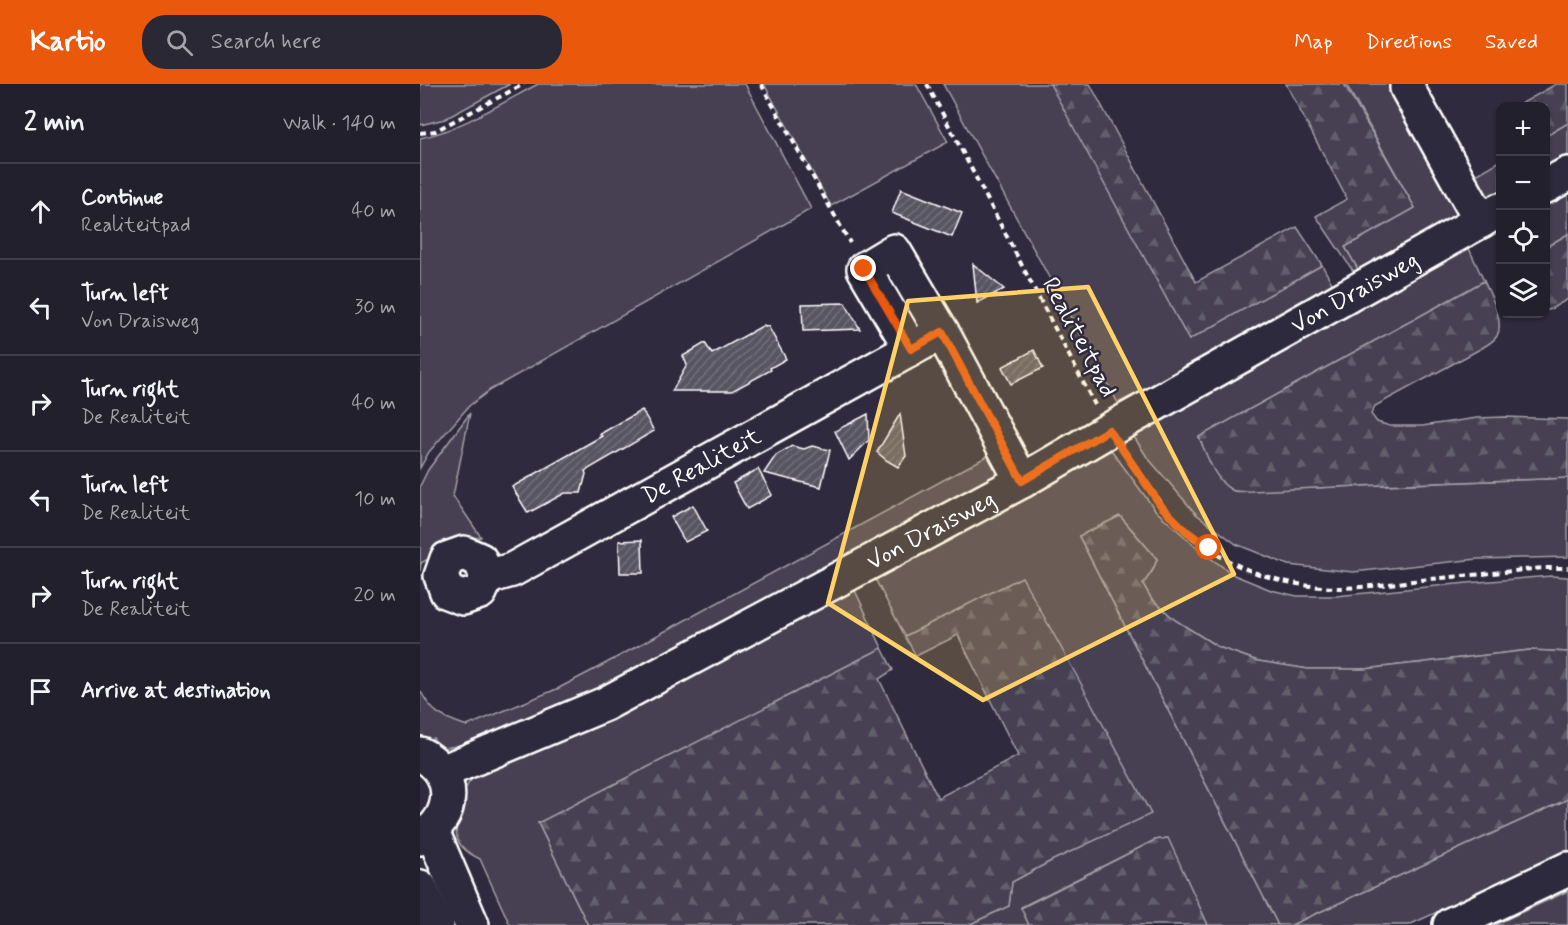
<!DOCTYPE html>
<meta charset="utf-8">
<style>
:root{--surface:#23202e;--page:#2b2836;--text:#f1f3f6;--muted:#a3a3aa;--line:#403e4a;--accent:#ea580c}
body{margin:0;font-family:Mynerve,sans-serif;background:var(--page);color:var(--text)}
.controls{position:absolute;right:18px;top:18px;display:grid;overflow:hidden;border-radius:12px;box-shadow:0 2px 4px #0004}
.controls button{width:54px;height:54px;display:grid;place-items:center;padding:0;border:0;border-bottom:2px solid var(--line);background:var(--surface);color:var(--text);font:30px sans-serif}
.stop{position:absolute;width:18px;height:18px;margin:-14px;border:4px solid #ea580c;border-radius:50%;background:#fff}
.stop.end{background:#ea580c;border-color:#fff;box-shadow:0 2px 6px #0008}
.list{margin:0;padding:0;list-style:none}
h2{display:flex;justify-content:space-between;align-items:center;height:78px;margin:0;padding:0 24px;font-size:26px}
h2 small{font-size:20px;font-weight:400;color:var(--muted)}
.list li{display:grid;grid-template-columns:39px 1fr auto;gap:18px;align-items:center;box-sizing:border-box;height:96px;padding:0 24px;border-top:2px solid var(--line)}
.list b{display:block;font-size:22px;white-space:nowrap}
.list p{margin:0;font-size:20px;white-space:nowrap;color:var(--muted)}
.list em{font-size:20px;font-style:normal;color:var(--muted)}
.icon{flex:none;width:33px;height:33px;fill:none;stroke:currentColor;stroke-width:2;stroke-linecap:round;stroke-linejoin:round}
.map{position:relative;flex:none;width:1148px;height:841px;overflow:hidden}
header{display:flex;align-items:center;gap:36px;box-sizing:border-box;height:84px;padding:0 30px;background:var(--accent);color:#fff}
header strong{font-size:28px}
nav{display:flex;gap:33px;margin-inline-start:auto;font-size:21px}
.search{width:420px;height:54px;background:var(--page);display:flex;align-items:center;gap:15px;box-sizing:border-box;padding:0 21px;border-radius:24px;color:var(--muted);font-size:22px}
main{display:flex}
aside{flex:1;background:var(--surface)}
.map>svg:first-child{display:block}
</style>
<header>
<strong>Kartio</strong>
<div class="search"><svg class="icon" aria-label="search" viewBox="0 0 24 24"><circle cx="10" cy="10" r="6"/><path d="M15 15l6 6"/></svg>Search here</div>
<nav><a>Map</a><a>Directions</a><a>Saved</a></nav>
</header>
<main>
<aside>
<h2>2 min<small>Walk · 140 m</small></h2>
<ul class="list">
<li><svg class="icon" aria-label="ahead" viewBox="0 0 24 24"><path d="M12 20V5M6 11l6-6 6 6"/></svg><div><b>Continue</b><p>Realiteitpad</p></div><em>40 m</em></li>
<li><svg class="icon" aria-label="left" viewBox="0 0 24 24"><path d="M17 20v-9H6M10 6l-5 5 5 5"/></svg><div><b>Turn left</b><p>Von Draisweg</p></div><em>30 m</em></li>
<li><svg class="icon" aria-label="right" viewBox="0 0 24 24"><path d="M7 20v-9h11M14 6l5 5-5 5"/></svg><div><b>Turn right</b><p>De Realiteit</p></div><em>40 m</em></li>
<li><svg class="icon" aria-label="left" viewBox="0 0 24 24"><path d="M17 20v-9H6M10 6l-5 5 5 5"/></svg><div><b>Turn left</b><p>De Realiteit</p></div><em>10 m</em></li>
<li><svg class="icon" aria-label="right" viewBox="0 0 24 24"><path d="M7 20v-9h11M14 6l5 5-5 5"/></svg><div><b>Turn right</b><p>De Realiteit</p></div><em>20 m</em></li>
<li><svg class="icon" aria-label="arrive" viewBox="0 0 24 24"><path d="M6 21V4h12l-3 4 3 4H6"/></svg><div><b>Arrive at destination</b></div></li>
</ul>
</aside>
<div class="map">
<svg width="1148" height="841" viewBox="0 0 1148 841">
<defs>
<pattern id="forest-firs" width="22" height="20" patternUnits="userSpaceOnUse" patternTransform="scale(1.5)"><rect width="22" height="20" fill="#464152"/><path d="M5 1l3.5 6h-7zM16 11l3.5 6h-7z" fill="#625e6c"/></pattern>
<pattern id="building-hatch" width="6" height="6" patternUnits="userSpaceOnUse" patternTransform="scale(1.5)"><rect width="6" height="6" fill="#595564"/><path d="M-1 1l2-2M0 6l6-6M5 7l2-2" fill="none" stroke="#726e7b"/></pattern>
</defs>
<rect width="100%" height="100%" fill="#2f2a3d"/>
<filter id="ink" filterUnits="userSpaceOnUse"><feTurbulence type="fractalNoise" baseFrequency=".0167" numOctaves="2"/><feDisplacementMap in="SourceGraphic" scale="12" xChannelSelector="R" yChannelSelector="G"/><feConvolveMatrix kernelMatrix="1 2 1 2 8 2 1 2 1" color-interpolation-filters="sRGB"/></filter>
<g filter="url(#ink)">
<g fill="#464152" stroke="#a2a0a8" stroke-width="1.5">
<path d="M0,0h90l-65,35 -25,6z"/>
<path d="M118,0h207l66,125 -321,181 -21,16 -40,46 -9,16v-330c37,-7 84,-36 118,-54z"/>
<path d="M344,0h152l32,58 -117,64z"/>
<path d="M523,0h109l137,256 133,-75 12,22 -155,85 -61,31z"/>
<path d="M926,0h47l70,129 -104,58 -14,-24 70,-39z"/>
<path d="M1148,39v32l-22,13v-32z"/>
<path d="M1080,77v32l-11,7 -13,-25z"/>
<path d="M1148,100v50l-22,13v-51z"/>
<path d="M1045,156l19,41 -285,156c9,21 16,40 35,54l334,-13v79l-90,2 -125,13 -65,-7 -52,-21 -40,-30 -49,-57 -18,-28z"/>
<path d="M50,329l-17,83 28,41 -21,4 -39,22 -1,8v-85l8,-16z"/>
<path d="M684,366l8,1 44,60 46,41 32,23 37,15 26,6h39l131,-13 84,-7 17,1v75l-38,-2 -165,19h-57l-50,-8 -40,-14 -43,-27 -24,-22 -8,-14 10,-14 4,-11 -37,-43 -41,20 199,389h-70l-41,-87 -12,2 -134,67 8,18h-61l41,-19 3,-24 39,-21 -29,-283 -117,58 -33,-63z"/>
<path d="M575,368l12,21 -346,190 -186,78 -17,5 -17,2 -8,-10 -4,9 -9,-5v-52c13,25 22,27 47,36l92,-38 40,-21z"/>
<path d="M432,500l30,64 -344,175 50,102h-78l-30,-66c-28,-13 -27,-27 -19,-54 2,-9 4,-19 11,-26 5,-6 14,-9 20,-13z"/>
<path d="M1148,715v53l-159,73h-118z"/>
<path d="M1148,807v34h-74z"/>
</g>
<g fill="url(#forest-firs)" stroke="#a2a0a8" stroke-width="1.5">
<path d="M630,0h40l106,198 101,-55 25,38 -133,75z"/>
<path d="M866,0h58l71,124 -70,39 14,24 -4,3 -39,-58 31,-17z"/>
<path d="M1136,0h12v39l-22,13v-30h-29z"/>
<path d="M1148,150v65l-19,11h-3v-63z"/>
<path d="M1064,197c6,13 21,40 13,55 -3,5 -10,9 -15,12l-107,58 -4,8 6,8 13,4h32l55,-8 28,-1 63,2v59l-189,7 -128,6c-6,0 -14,2 -19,-1 -17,-8 -26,-37 -33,-53z"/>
<path d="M700,432l37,43 -4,11 -10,14 8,14 24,22 43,27 40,14 50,8h57l165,-19 38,2v147l-277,126h-13l-199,-389z"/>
<path d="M602,493l57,103 72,134 -100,47 -39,21 -3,24 -41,19h-380l-50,-102 344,-175 11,22 -14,9 59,119 80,-42 -60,-121 -42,21 -11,-20z"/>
<path d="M748,754l40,87h-179l-8,-17 134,-68z"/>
</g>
<g fill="url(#building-hatch)" stroke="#fff" stroke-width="1.5">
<path d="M481,105l61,24 -10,24 -60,-24z"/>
<path d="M553,180l31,25 -27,14z"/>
<path d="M425,219l15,26 -57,2 -1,-27z"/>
<path d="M344,241l1,2 3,-1 18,33 -16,9 1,2 -39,21h-60l15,-26 -4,-9 22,-13 7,11z"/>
<path d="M614,266l9,18 -32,16 -9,-17z"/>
<path d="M222,326l12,21 -69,40 1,3 -5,19h-16l-37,20 -16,-26 90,-51 -2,-2z"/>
<path d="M448,330l1,26 -20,20 -14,-29z"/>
<path d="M480,330l6,42 -8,11 -12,-7 -9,-8z"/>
<path d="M372,362l12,3 8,-3 18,4 -9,37 -57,-14 12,-18z"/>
<path d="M338,385l14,26 -25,14 -14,-26z"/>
<path d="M273,421l14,26 -22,11 -14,-25z"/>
<path d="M222,456l1,33h-23l-1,-32z"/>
</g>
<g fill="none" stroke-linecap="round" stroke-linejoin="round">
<defs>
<g id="minor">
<path d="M988,0l-1,4 74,133"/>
<path d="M1126,102l22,-12"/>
<path d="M491,265l-47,-80 30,-18 48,81"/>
<path d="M44,469l16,7 7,17 -7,15 -17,6 -16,-6 -6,-16 6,-17z"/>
<path id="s1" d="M67,493l25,-7 430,-238 80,149"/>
<path d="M0,670c38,18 36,65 0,84"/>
<path id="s2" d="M22,688l163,-68 417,-223 87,-51 391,-220"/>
<path d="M12,747l40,94"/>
<path d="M0,803l17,38"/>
</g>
<path id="highway" d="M1030,841l118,-56"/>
</defs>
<use href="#minor" stroke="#fff" stroke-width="38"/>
<use href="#highway" stroke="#fff" stroke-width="38"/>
<g stroke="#fff" stroke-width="4" stroke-dasharray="6 4.5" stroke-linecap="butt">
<path d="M341,0l89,159"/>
<path d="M507,0l168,321"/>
<path d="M0,49l15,-2 89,-47"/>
<path d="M706,370c18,26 35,54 58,76 43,39 102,58 160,58 25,-1 52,-5 77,-8 41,-4 82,-8 123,-12h24"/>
</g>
<use href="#minor" stroke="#2f2a3d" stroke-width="33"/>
<use href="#highway" stroke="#2f2a3d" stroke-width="33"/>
</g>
</g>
<g fill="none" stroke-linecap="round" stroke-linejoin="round" filter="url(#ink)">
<path stroke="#ea580c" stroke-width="8" d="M444,185l47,80 31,-17 80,149 87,-51 53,77 23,23 24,18"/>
</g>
<path fill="#ffd166" fill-opacity="0.2" stroke="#ffd166" stroke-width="4.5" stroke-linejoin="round" d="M668,203l146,287 -251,126 -155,-97 80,-302z"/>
<g text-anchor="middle" stroke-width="5" stroke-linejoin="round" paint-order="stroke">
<g font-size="24" fill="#fff" stroke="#2f2a3d">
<text dy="8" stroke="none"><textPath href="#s2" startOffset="1032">Von Draisweg</textPath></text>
<text transform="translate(660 253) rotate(62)" y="8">Realiteitpad</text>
<text dy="8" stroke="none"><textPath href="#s1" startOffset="242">De Realiteit</textPath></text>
<text dy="8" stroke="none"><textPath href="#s2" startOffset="546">Von Draisweg</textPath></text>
</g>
</g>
</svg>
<div class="controls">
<button>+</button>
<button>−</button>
<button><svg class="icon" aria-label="locate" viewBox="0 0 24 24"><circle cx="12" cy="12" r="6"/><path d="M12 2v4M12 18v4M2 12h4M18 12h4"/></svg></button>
<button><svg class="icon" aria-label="layers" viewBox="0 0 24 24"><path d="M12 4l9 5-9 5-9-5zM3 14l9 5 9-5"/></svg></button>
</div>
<div class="stop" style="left:789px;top:464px"></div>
<div class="stop end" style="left:444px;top:185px"></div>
</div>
</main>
